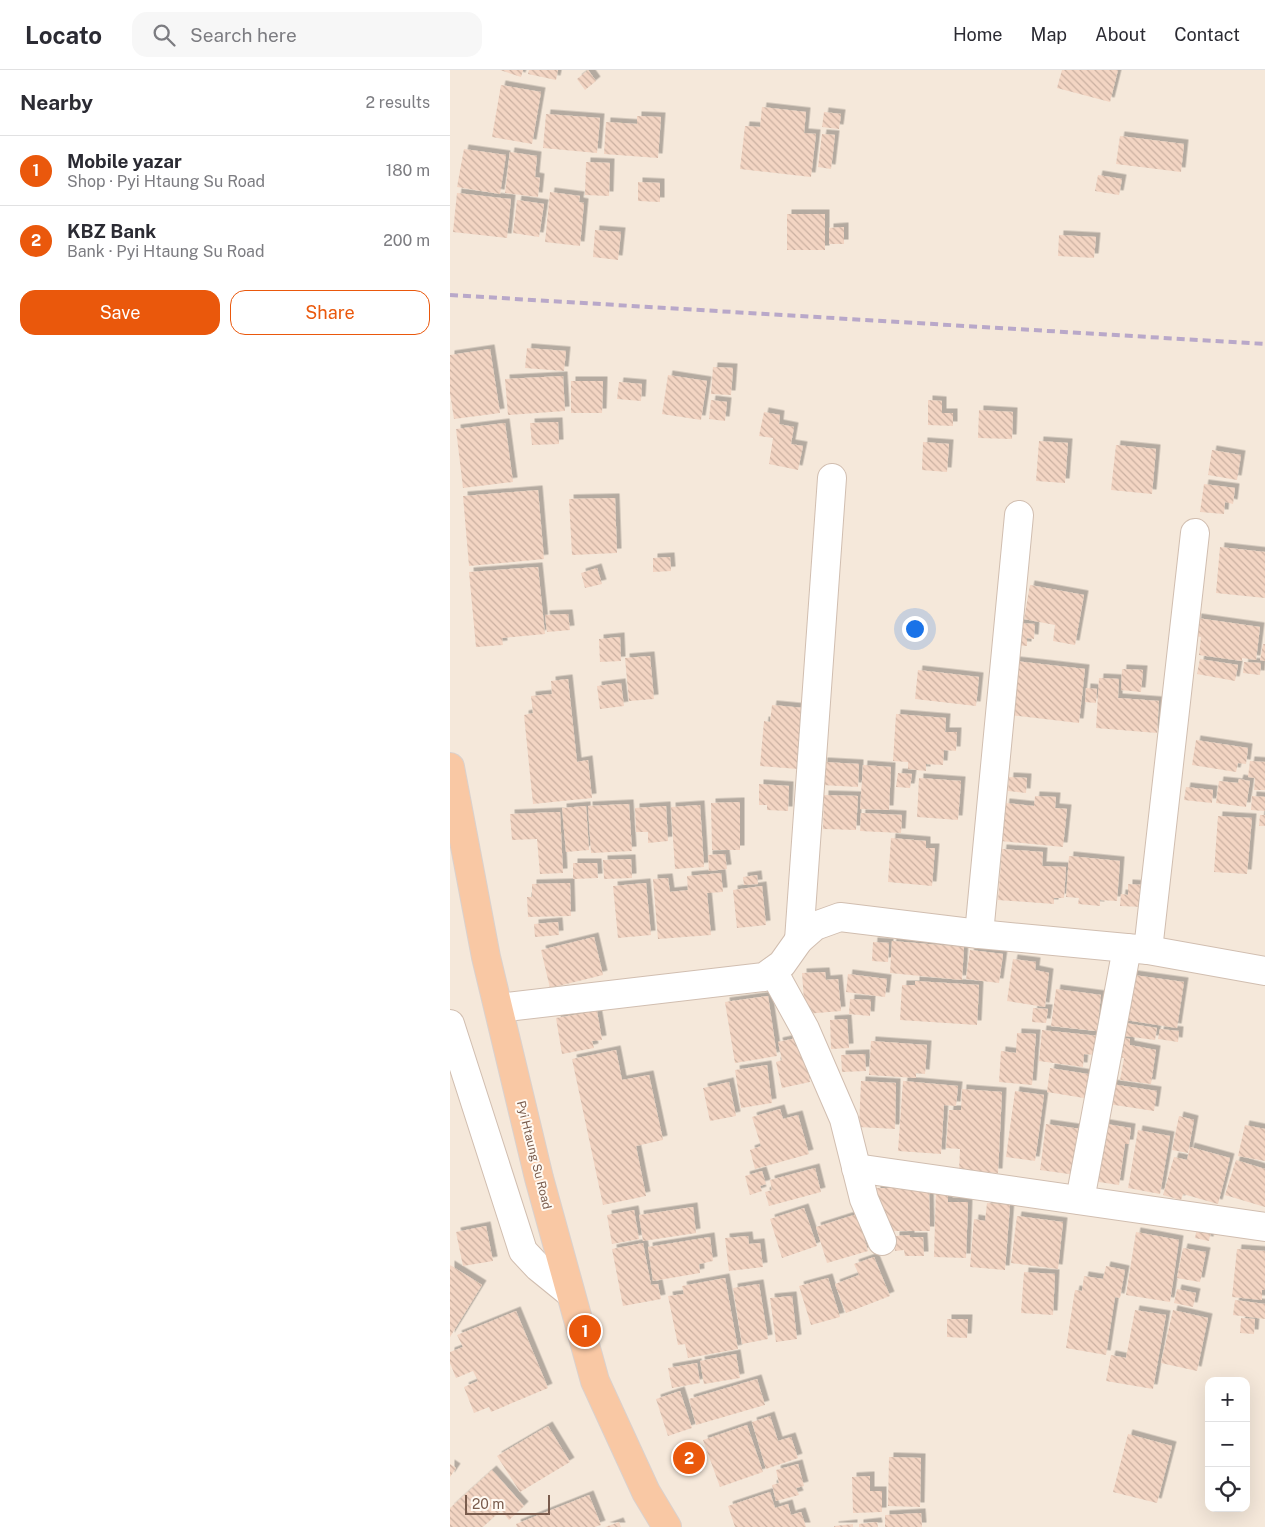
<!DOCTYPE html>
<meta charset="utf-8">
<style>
:root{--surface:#fff;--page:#f7f7f7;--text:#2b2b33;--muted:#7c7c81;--line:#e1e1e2;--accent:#ea580c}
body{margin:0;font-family:"Public Sans",sans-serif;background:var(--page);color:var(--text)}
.controls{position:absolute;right:15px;bottom:15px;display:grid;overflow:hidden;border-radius:10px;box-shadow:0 5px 20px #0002}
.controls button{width:45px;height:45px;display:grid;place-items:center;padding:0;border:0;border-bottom:1px solid var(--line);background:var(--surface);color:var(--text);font:25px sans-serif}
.scale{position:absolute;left:15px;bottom:12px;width:85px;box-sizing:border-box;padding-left:5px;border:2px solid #7a5c4d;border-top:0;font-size:14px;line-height:18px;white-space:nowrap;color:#7a5c4d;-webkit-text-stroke:4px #fffaf3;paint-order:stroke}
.you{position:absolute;left:464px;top:558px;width:18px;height:18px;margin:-12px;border:4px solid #fff;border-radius:50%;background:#1a73e8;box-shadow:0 0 0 8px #1a73e833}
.badge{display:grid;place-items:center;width:32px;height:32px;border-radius:50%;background:var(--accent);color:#fff;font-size:16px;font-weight:700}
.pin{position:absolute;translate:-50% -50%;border:2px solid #fff;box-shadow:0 1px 5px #0006}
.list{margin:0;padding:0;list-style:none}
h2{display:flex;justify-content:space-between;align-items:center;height:65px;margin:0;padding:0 20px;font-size:21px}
h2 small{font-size:16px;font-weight:400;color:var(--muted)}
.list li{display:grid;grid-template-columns:32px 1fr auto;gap:15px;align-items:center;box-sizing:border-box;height:70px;padding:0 20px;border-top:1px solid var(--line)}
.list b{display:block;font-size:19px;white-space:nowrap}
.list p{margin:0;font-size:16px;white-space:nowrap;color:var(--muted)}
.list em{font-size:16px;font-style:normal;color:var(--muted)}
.actions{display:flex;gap:10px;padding:15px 20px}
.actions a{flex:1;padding:11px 0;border:1px solid var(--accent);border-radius:15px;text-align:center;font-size:18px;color:var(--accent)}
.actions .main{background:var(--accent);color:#fff}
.icon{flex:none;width:28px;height:28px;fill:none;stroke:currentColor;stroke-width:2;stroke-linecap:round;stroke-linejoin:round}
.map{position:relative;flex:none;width:815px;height:1457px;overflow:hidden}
header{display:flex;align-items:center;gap:30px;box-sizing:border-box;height:70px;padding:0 25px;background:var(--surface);border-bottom:1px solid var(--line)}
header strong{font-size:24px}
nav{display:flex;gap:28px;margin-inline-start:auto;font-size:18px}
.search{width:350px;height:45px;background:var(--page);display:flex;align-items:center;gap:12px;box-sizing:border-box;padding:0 18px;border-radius:15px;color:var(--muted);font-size:19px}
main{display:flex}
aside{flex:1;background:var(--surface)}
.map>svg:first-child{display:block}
</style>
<header>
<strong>Locato</strong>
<div class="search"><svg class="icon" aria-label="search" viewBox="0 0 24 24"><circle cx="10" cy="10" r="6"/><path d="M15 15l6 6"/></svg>Search here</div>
<nav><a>Home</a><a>Map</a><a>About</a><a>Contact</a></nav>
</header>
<main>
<aside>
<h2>Nearby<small>2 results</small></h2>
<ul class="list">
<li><span class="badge">1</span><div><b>Mobile yazar</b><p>Shop · Pyi Htaung Su Road</p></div><em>180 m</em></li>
<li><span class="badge">2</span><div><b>KBZ Bank</b><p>Bank · Pyi Htaung Su Road</p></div><em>200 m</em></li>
</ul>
<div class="actions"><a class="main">Save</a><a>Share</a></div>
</aside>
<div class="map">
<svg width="815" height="1457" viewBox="0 0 815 1457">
<defs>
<pattern id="building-back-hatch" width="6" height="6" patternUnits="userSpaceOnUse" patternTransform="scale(1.25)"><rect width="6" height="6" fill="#f3d5c3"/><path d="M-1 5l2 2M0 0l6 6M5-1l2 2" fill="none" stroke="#cab0a1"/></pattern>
<filter id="shadow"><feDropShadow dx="4.5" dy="-4.5" stdDeviation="0" flood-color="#0004"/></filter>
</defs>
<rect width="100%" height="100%" fill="#fdf6ec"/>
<path fill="#f5e8da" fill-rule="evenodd" d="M0,0h815v1457h-815zM759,1311h37v127h-37z"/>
<g fill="url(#building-back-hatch)" filter="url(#shadow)">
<path d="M50,0h23l-2,7z"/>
<path d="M79,0h29l-2,10 -28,-6z"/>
<path d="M138,0l8,11 -11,9 -8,-11z"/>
<path d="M612,0h56l-8,32 -53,-14z"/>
<path d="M51,15l40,7 -9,52 -40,-7z"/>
<path d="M312,37l44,5 -2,21 12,1 -5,43 -71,-8 5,-43 15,1z"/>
<path d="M374,42l17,2 -2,15 -17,-2z"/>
<path d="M96,44l54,4 -3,35 -54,-5z"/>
<path d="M187,46l24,1 -3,41 -54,-4 2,-32 31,2z"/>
<path d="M372,64l13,1 -4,34 -13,-2z"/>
<path d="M670,66l64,8 -3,28 -65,-8z"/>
<path d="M14,79l42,6 -6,39 -43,-7z"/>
<path d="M60,82l27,4 -2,21 5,1 -2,19 -33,-4z"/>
<path d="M136,92l24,1 -1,33 -24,-1z"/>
<path d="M648,105l24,4 -3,16 -24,-4z"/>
<path d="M188,112l22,1v19l-22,-1z"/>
<path d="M100,122l30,4 -1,6 5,1 -4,43 -35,-4z"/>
<path d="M7,123l54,6 -4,39 -54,-6z"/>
<path d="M67,130l27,4 -5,33 -26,-4z"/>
<rect x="337" y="144" width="38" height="36"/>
<path d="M394,157v17h-15v-16z"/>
<path d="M145,160l26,2 -3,28 -25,-3z"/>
<path d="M609,165l37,2 -2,21 -36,-2z"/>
<path d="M77,278l39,3 -2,20 -39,-3z"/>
<path d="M40,279l10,64 -46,6 -4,-26v-38z"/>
<path d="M263,297l20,1 -2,27 -20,-1z"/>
<path d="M218,305l39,6 -6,39 -39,-6z"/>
<path d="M113,306l2,35 -57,4 -3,-36z"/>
<path d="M121,311h32l-1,32h-31z"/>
<path d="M169,312l23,2 -1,17 -24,-2z"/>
<path d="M261,330l16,2 -2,19 -16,-2z"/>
<path d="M478,330l14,1v12h11v13l-25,-1z"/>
<path d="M529,340l34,2 -1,27 -34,-1z"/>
<path d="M314,342l16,3 -1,9 15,3 -3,17 12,2 -5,24 -29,-6 4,-26 -14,-2z"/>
<path d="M108,352l1,22 -27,1 -2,-22z"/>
<path d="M55,353l8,59 -50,6 -7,-59z"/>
<path d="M589,371l29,2 -3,40 -29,-2z"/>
<path d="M473,372l26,2 -2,28 -25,-2z"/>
<path d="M666,375l40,4 -4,45 -41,-4z"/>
<path d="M762,380l29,5 -4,25 -29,-5z"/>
<path d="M754,414l31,4 -2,16 -8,-2 -1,12 -24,-2z"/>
<path d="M88,420l6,69 -75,7 -6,-70z"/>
<path d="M165,428l2,55 -45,2 -3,-56z"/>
<path d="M770,477l45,5v46l-49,-5z"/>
<path d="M220,487l1,14 -18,1v-14z"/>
<path d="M88,497l7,67 -43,4 1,7 -27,2 -7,-75z"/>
<path d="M147,498l5,16 -17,4 -4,-15z"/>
<path d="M580,515l54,10 -9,50 -22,-4 2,-16 -31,-6z"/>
<path d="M118,544l2,16 -23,2 -2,-17z"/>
<path d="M747,548l63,9 -4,33 -14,-2v3l-43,-6 2,-18 -6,-1z"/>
<path d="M568,553l17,1 -1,15 -7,-1v8l-11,-1z"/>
<path d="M170,567l1,24 -21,1 -1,-23z"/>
<path d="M813,574h2v17l-5,-1z"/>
<path d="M200,586l4,43 -25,2 -4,-43z"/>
<path d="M750,589l38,6 -3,16 -38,-7z"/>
<path d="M565,591l70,8 -6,54 -70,-8z"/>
<path d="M794,592l17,1 -1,12 -17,-2z"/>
<path d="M672,599l21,1 -2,22 -20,-2z"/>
<path d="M468,600l61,7 -3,29 -61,-7z"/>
<path d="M649,608l20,1 -1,19 41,3 -2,32 -61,-5z"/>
<path d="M118,609l9,83 11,-2 4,38 -59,6 -9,-89 9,-2 -2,-17 21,-2 -1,-13z"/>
<path d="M171,613l3,23 -24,3 -3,-23z"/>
<path d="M636,618l11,1 -1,14 -11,-1z"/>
<path d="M322,635l32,3 -6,61 -38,-3 4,-45 6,1z"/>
<path d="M446,644l50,4 -1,14h12l-1,19 -12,-1 -1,15 -17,-1v7l-18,-2v-7l-15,-1z"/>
<path d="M746,670l52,8 -2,16 -8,-1 -2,9 -44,-7z"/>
<path d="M800,691l15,1v28h-11l1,-12 -7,-1z"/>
<path d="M373,692l36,2 -1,23 -36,-2z"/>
<path d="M413,695l28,2 -2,43 -29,-1z"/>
<path d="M448,703l14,1 -2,14 -14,-1z"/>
<path d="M559,707l18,1 -1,15 -18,-2z"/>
<path d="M469,708l42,3 -3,39 -41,-3z"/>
<path d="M789,709l11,2 -4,26 -30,-4 3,-22 19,2z"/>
<path d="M309,714l30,2 -1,25 -21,-1v-5h-8z"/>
<path d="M736,717l27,3 -1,13 -28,-3z"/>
<path d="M374,725l34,1 -2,34 -33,-1z"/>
<path d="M585,726l21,1 -1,11 12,1 -4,38 -62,-6 4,-38 29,3z"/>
<path d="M802,726l13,1v14l-14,-1z"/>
<path d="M290,732v48h-28l-1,-47z"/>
<path d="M179,734l3,47 -41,2 -3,-47z"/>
<path d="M250,735l4,62 -29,2 -4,-62z"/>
<path d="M136,736l3,44 -23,2 -4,-44z"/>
<path d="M216,736l2,35 -20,2v-11h-12l-1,-24z"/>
<path d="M110,742l3,61 -23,1 -3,-35 -25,1 -2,-26z"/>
<path d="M411,743l41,2 -1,18 -41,-2z"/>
<path d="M810,745h5v11h-6z"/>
<path d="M768,746l34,2 -5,56 -33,-2z"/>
<path d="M441,768l35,3v7h9l-3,38 -44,-4z"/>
<path d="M552,779l41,3 -1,14 24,1 -2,31h-10v6l-56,-4z"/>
<path d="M275,784l2,15 -18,2 -1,-16z"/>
<path d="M619,786l51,5 -3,40 -17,-1v6l-22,-2 1,-6 -13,-1z"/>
<path d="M181,789l1,19 -28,1 -1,-19z"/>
<path d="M123,793h24l1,15 -25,1z"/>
<path d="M271,803l2,19 -16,1 4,42 -53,4 -5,-60 15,-1 2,14 18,-2 -1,-14z"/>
<path d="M307,805l1,9 -14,1 -1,-8z"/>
<path d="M120,813l1,33 -43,1 -1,-20h5v-13z"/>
<path d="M196,813l5,52 -33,3 -5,-52z"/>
<path d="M678,814l15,1 -1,22 -22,-1 1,-12 7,1z"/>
<path d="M312,816l4,39 -29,3 -4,-38z"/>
<path d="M108,852l1,13 -24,2 -1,-13z"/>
<path d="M144,867l9,38 -53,13 -9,-38z"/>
<path d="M442,871l72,6 -2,33 -72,-7z"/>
<path d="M423,872l16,1 -1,19 -16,-1z"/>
<path d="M520,880l33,4 -4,29 -33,-4z"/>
<path d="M563,889l23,3 -1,8 14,3 -4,34 -38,-6z"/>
<path d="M375,902l1,8 12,-1 3,32 -36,3 -3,-41z"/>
<path d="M398,904l39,5 -2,18 -39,-5z"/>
<path d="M676,904l58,8 -7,46 -58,-9z"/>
<path d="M465,911l64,4 -2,40 -77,-5 2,-35h13z"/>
<path d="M606,919l45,6 -4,36 -46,-5z"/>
<path d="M318,926l9,60 -42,7 -10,-61z"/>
<path d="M400,929l21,1 -1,16 -21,-2z"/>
<path d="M583,938l15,1 -2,14 -14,-1z"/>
<path d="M147,941l5,29 -10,1 2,7 -32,6 -6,-36z"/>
<path d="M397,949l2,29 -18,1 -1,-29z"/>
<path d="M669,952l38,6 -2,12 -37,-5z"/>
<path d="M710,959l19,2 -1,11 -20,-3z"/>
<path d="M592,960l57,6 -2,19 -13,-1 -1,13 -44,-6z"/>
<path d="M567,963l19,1 -4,51 -33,-3 2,-31 15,2z"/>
<path d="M351,967l9,45 -28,6 -6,-26 6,-2 -4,-18z"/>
<path d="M666,967l14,2v6l26,5 -5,34 -31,-4 4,-22 -11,-2z"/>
<path d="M421,971l56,4 -2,29 -9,-1v5l-47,-3z"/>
<path d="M166,980l6,30 27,-5 14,65 -27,6 10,50 -43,9 -31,-146z"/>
<path d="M415,984l1,17 -24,1 -1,-17z"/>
<path d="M317,995l5,38 -31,5 -6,-38z"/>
<path d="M600,998l44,7 -4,24 -43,-7z"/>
<path d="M411,1011l35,2 -1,46 -36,-2z"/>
<path d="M453,1011l55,5 -2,20 -12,-1 -3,49 -43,-3z"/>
<path d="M279,1012l7,34 -26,5 -7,-33z"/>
<path d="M661,1014l46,7 -3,20 -46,-7z"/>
<path d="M512,1019l40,3 -4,81 -39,-2 1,-22 -14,-1 3,-38h12z"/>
<path d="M565,1021l29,4 -9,66 -29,-4z"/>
<path d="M330,1039l3,10 15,-4 11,39 -54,15 -5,-19 11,-4 -9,-29z"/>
<path d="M729,1046l15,4 -6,33 -16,-3z"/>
<path d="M650,1053l31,5 -2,16h-4l-6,41 -27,-4z"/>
<path d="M596,1054l35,5 -5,46 -36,-5z"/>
<path d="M795,1055l20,4v32l-27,-5z"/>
<path d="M688,1060l32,6 -10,58 -32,-6z"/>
<path d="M740,1077l40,11 -12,46 -35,-10 -2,6 -18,-5 11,-38 13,3z"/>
<path d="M786,1090l29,9v38l-40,-12z"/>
<path d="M365,1098l6,24 -52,14 -4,-14 7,-2 -2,-10z"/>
<path d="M312,1101l4,13 -6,2 2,5 -12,4 -5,-19z"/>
<path d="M486,1117l12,1v14h20l-2,56 -32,-1z"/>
<path d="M426,1118h53l1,43h-48l-6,-24z"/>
<path d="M537,1133l23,2 -5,65 -35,-3 4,-48 11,2z"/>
<path d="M243,1137l3,26 -53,8 -4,-26z"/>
<path d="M354,1138l13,38 -35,12 -12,-39z"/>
<path d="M184,1140l5,29 -27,5 -5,-29z"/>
<path d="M407,1144l11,37 -41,12 -11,-36z"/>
<path d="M567,1146l46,6 -5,47 -47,-6z"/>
<path d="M748,1153l14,3 -3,15 -14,-3z"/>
<path d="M36,1156l7,35 -30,5 -7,-34z"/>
<path d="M686,1162l43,8 -9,62 -44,-7z"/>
<path d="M460,1165v2h13l1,19h-19l-1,-6 -9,1v-15z"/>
<path d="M298,1166l1,8 11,-1 3,24 -34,4 -4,-33z"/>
<path d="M260,1167l3,24 -14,3 1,9 -47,8 -5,-34z"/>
<path d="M193,1173l8,42 7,-1 3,15 -38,7 -11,-57z"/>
<path d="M733,1178l23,4 -6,30 -23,-4z"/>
<path d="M787,1179l28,2v39h-3v10l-30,-3z"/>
<path d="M424,1187l16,39 -44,17 -11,-29 24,-9 -5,-11z"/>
<path d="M0,1195l32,20 -32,52z"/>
<path d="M656,1196l19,4 -5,28 -5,-1 -9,58 -40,-7 9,-58 7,1 2,-15 19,3z"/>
<path d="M574,1202l31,2 -2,41 -32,-2z"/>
<path d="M275,1208l13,71 -50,9 -3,-14 -7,1 -10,-49 16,-2 -2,-8z"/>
<path d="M378,1208l12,39 -29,8 -12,-39z"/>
<path d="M309,1214l9,55 -26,5 -9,-56z"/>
<path d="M727,1219l19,4 -3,14 -19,-4z"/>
<path d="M342,1226l5,43 -21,3 -6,-44z"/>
<path d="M785,1230l30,4v15l-32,-4z"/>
<path d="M685,1240l31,5 -13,74 -47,-8 5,-26 15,3z"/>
<path d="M723,1240l35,8 -11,53 -36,-8z"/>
<path d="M66,1241l32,77 -57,24 -2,-5 -15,6 -10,-26 14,-6 -5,-10 -17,7 -6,-15v-11l13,-5 -6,-12z"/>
<path d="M791,1248l14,1 -1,15 -14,-1z"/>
<path d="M497,1249h21l-1,19 -20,-1z"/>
<path d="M286,1284l4,24 -36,6 -4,-23z"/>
<path d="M247,1293l3,20 -28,5 -4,-20z"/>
<path d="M307,1309l8,26 -69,20 -7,-26z"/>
<path d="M230,1321l12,37 -24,8 -12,-37z"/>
<path d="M320,1346l8,25 13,-4 7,21 -32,11 -14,-47z"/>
<path d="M297,1355l16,47 -43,15 -17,-47z"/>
<path d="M98,1356l22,36 -50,30 -23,-36z"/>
<path d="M678,1364l44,12 -15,57 -44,-11z"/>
<path d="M439,1387l32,1 -1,49 -32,-1z"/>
<path d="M0,1394l6,4 -6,9z"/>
<path d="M348,1394l6,22 -8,2 3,7 -23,6 -4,-16 7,-2 -3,-13z"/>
<path d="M42,1400l32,36 -15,14 -8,-10 -18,17h-33v-19z"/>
<path d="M420,1406v15h12v21l-29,1 -1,-36z"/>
<path d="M320,1422l5,16 13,-4 3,11 10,-3 5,15h-71l-7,-21z"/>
<path d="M139,1425l12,30 -6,2h-78l-1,-3z"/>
<path d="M471,1443l1,14h-37v-12z"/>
<path d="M169,1452l2,5h-16z"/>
<path d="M427,1452l1,5h-19v-3z"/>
<path d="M403,1454v3h-19v-1z"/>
</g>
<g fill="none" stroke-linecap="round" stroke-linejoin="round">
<defs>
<g id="minor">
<path d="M529,864l40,-419"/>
<path d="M349,870l33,-462"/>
<path d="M698,880l47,-417"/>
<path d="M323,901l32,58 39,90 20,80 18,42"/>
<path d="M49,938l265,-31 18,-13 17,-24 16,-14 25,-9 139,17 169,16 117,21"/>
<path d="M0,954l73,227 15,16 32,26"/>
<path d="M406,1098l409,59"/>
<path d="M630,1130l47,-252"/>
</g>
<path id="trunk" d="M0,697l36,190 53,221 56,203 51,111 21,35"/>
</defs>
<use href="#minor" stroke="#d1beb0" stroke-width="30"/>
<use href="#trunk" stroke="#dad1cd" stroke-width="30"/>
<use href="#minor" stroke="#fff" stroke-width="28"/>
<use href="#trunk" stroke="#f9c8a4" stroke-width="28"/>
<path stroke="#b9a8c9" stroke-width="4" stroke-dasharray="8 5" stroke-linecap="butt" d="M0,225l815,49"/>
</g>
<g text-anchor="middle" stroke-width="4" stroke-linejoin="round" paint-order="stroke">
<g font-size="12" fill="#7a5c4d" stroke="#fffaf3">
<text transform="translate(84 1085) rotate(76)" y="4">Pyi Htaung Su Road</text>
</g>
</g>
</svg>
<div class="controls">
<button>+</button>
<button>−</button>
<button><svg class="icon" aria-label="locate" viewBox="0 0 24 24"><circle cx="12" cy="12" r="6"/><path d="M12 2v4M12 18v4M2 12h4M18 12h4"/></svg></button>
</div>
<div class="scale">20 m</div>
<div class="you"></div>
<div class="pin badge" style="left:135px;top:1261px">1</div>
<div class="pin badge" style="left:239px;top:1388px">2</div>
</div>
</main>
